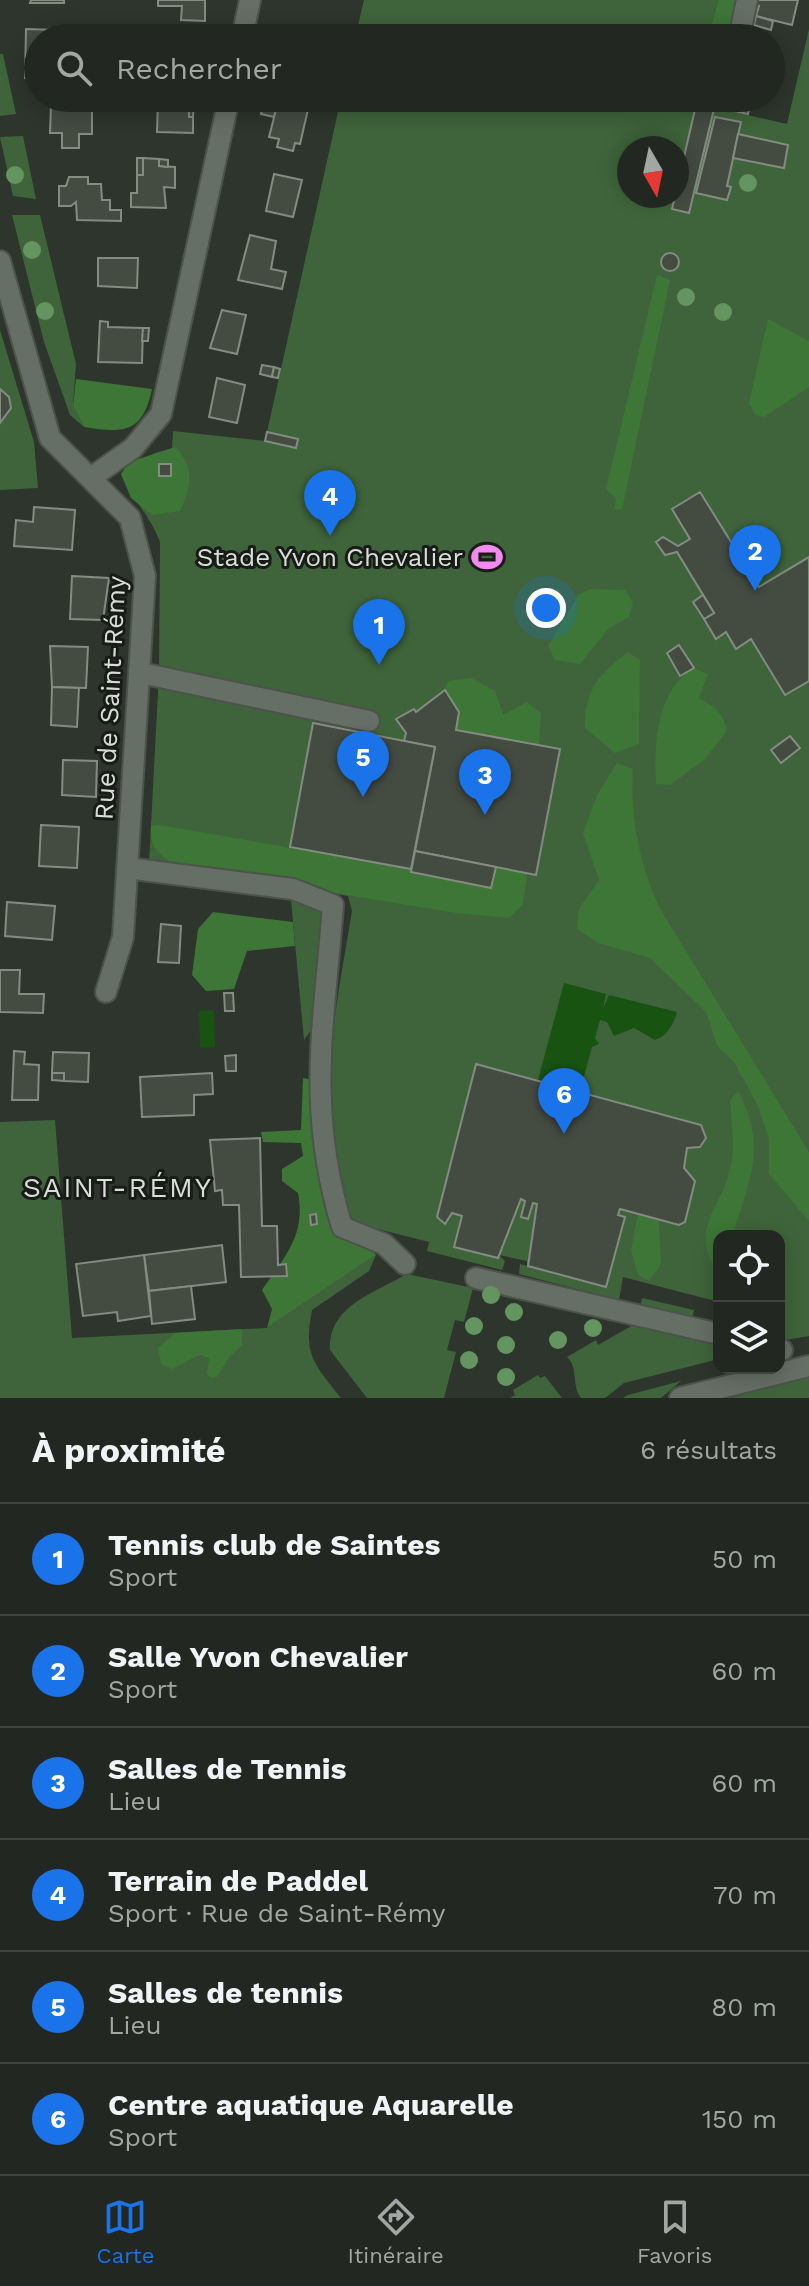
<!DOCTYPE html>
<html lang="fr">
<meta charset="utf-8">
<style>
:root{--surface:#222821;--page:#2a302a;--text:#f1f3f6;--muted:#a2a6a5;--line:#3f443f;--accent:#1a73e8}
body{margin:0;font-family:"Work Sans",sans-serif;background:var(--page);color:var(--text)}
.controls{position:absolute;right:24px;bottom:24px;display:grid;overflow:hidden;border-radius:16px;box-shadow:0 4px 20px #0003}
.controls button{width:72px;height:72px;display:grid;place-items:center;padding:0;border:0;border-bottom:2px solid var(--line);background:var(--surface);color:var(--text);font:40px sans-serif}
.compass{position:absolute;left:617px;top:136px;width:72px;height:72px;border-radius:50%;background:var(--surface);box-shadow:0 4px 20px #0003;rotate:171deg}
.you{position:absolute;left:546px;top:608px;width:28px;height:28px;margin:-20px;border:6px solid #fff;border-radius:50%;background:#1a73e8;box-shadow:0 0 0 12px #1a73e833}
.badge{display:grid;place-items:center;width:52px;height:52px;border-radius:50%;background:var(--accent);color:#fff;font-size:26px;font-weight:700}
.pin{position:absolute;translate:-50% -66px;filter:drop-shadow(0 2px 4px #0008)}
.pin::after{content:'';position:absolute;top:42px;width:28px;height:24px;background:inherit;clip-path:polygon(0 0,100% 0,50% 100%)}
.list{margin:0;padding:0;list-style:none}
h2{display:flex;justify-content:space-between;align-items:center;height:104px;margin:0;padding:0 32px;font-size:34px}
h2 small{font-size:26px;font-weight:400;color:var(--muted)}
.list li{display:grid;grid-template-columns:52px 1fr auto;gap:24px;align-items:center;box-sizing:border-box;height:112px;padding:0 32px;border-top:2px solid var(--line)}
.list b{display:block;font-size:30px;white-space:nowrap}
.list p{margin:0;font-size:26px;white-space:nowrap;color:var(--muted)}
.list em{font-size:26px;font-style:normal;color:var(--muted)}
.icon{flex:none;width:44px;height:44px;fill:none;stroke:currentColor;stroke-width:2;stroke-linecap:round;stroke-linejoin:round}
.map{position:relative;flex:none;width:809px;height:1398px;overflow:hidden}
.search{position:absolute;background:var(--surface);box-shadow:0 4px 20px #0003;left:24px;right:24px;top:24px;height:88px;display:flex;align-items:center;gap:20px;box-sizing:border-box;padding:0 28px;border-radius:44px;color:var(--muted);font-size:30px}
.sheet{height:776px;background:var(--surface)}
nav{display:flex;justify-content:space-around;align-items:center;box-sizing:border-box;height:112px;border-top:2px solid var(--line);background:var(--surface);font-size:22px;color:var(--muted)}
nav a{display:grid;justify-items:center;gap:4px}
nav .on{color:var(--accent)}
.map>svg:first-child{display:block}
</style>
<div class="map">
<svg width="809" height="1398" viewBox="0 0 809 1398">
<rect width="100%" height="100%" fill="#2d352c"/>
<g fill="#3f643b" fill-rule="evenodd">
<path d="M364,0h354l-10,38h-353z"/>
<path d="M809,29v1307l-30,5v-105h-60v66l-96,-25 -4,23 -100,-26 1,-10 7,2v-5l-28,-6 6,6 -3,9 -75,-19 2,-9 -75,-19c-50,-72 -15,-231 -2,-312l-4,-15 -199,-33 10,-190 1,-131c-9,-25 -28,-43 -39,-68l34,-21 17,-5 1,-17 92,10 76,-343h352l-1,4 95,22zM629,148h48v48h-48z"/>
<path d="M0,54h3l13,60 -16,2z"/>
<path d="M23,136l13,63 -23,-3 -13,-59z"/>
<path d="M12,215h28l36,149 -3,42 11,21 -14,-12 -26,-73z"/>
<path d="M0,330l34,112 4,46 -38,2z"/>
<path d="M291,900l31,9 -10,120 -8,11z"/>
<path d="M55,1120l17,218 195,-10 109,-73 -7,16 -57,39c-9,45 2,54 29,88h-341v-276z"/>
<path d="M407,1274l66,14 -9,34 -9,-2 -8,30 9,2 -12,46h-77l-37,-48c-2,-44 44,-57 77,-76z"/>
<path d="M642,1298l52,12 -2,9 -52,-12z"/>
<path d="M642,1320l77,21v18l-95,24 -19,15h-24c-10,-13 -2,-30 -14,-41l29,-17 2,5z"/>
<path d="M538,1375l2,3 5,-2 17,22h-52l5,-3 -2,-5z"/>
<path d="M809,1375v23h-78z"/>
<path d="M681,1381l-20,17h-38l5,-3z"/>
</g>
<g fill="#3d7636">
<path d="M718,0h22l-8,38h-24z"/>
<path d="M657,275l13,5 -48,230 -8,-1 2,-10 -10,-10z"/>
<path d="M768,319l41,22v46l-45,30 -9,-2 -6,-12z"/>
<path d="M76,379l76,10c-9,43 -27,45 -68,38l-11,-21z"/>
<path d="M176,447c19,23 16,38 4,64l-28,4 -21,-17 -10,-24 8,-12z"/>
<path d="M590,589l35,1 8,12 -4,15 -21,12 -28,35 -25,-4 -7,-14 30,-51z"/>
<path d="M628,652l12,8 -1,84 -24,9 -30,-25c-1,-38 14,-54 43,-76z"/>
<path d="M694,668l14,6 -9,24c16,9 24,14 28,33l-22,28 -35,26 -14,-1c-2,-40 0,-94 38,-116z"/>
<path d="M471,678l24,13 8,24 24,-13 14,11 -2,32 -83,-15 3,-18 -14,-22 3,-9z"/>
<path d="M617,763l16,6c-3,49 6,93 26,138l150,245v69l-40,-47v-35l-11,-33 -24,-44 -17,-16 -11,-34 -56,-54 -52,-15 -21,-14 2,-20 20,-29 -16,-47 14,-38z"/>
<path d="M160,825l251,44 80,18 5,-20 31,7 -4,30 -14,14 -53,-5 -278,-46c-18,-12 -29,-18 -27,-41z"/>
<path d="M213,912l80,10 2,24 -48,5 -13,38 -28,2 -14,-16 6,-46z"/>
<path d="M303,1078l10,2 11,116 52,59 -109,73 5,-19 -10,-19c23,-34 44,-55 36,-97l-16,-12v-12l21,-13 -2,-13 -38,-1 -2,-10 40,-2z"/>
<path d="M738,1091c28,53 14,83 -3,137l3,8h-19l-1,39c-31,-51 5,-64 13,-111 4,-20 0,-42 -1,-63z"/>
<path d="M638,1214l21,5 2,45 -12,17 -11,-6 -7,-25z"/>
<path d="M242,1329v16l-12,11 -13,21 -7,1 -3,-5 2,-15 -10,-3 -27,14 -11,-5 -3,-16 17,-15z"/>
</g>
<g fill="#185312">
<path d="M564,983l42,11 -3,15 6,-14 68,17c-3,11 -10,25 -22,28l-21,-12 -20,8 -7,-14 -7,-2 -5,18 4,6 -7,3 -12,44 -42,-11z"/>
<path d="M214,1010l1,37 -15,1 -1,-37z"/>
</g>
<g fill="#444c42" stroke="#838c81" stroke-width="2">
<path d="M31,0h33v3h-34z"/>
<path d="M158,0h47v21l-24,-1 1,-14h-24z"/>
<path d="M750,0h48l-6,25 -36,-9 3,-10 -10,-3z"/>
<path d="M756,16l17,5 -2,9 -17,-5z"/>
<path d="M317,28l23,6 -1,4h-24z"/>
<path d="M26,29l30,1 -1,8h-17v41l-13,-1z"/>
<path d="M162,98h32v4h-5v15h4v16l-36,-1 1,-31z"/>
<path d="M265,98h14l-5,19 -13,-3z"/>
<path d="M279,98l31,3 -10,43 -5,-1 -2,8 -16,-4 2,-8 -10,-2z"/>
<path d="M719,98h33l-4,16 -31,-7z"/>
<path d="M189,102h5l-1,15h-4z"/>
<path d="M70,103l22,1v30h-13v14h-17v-15h-12l1,-28z"/>
<path d="M696,105l18,4 -25,104 -17,-4z"/>
<path d="M715,117l26,5 -14,64 4,1 -4,13 -31,-7z"/>
<path d="M738,134l50,11 -4,23 -51,-10z"/>
<rect x="137" y="158" width="6" height="17"/>
<path d="M143,158l16,1v7l16,1v21l-11,-1 2,21 -35,-1v-14h6v-18h6z"/>
<path d="M159,159l9,1v7l-9,-1z"/>
<path d="M274,174l28,6 -9,37 -27,-6z"/>
<path d="M69,177h19v7h13l1,16h8v10h11v11l-44,-1 -1,-18 -5,4h-12v-20h7z"/>
<path d="M250,235l26,6 -5,28 15,3 -4,17 -44,-9z"/>
<circle cx="670" cy="262" r="9"/>
<path d="M98,258h40l-1,30 -39,-2z"/>
<path d="M222,310l24,5 -9,39 -27,-6z"/>
<path d="M100,321l8,1v5l35,1 -1,35 -44,-1z"/>
<path d="M143,328h6l-1,13h-6z"/>
<path d="M262,365l12,2 -2,10 -12,-3z"/>
<path d="M274,367l6,2 -2,9 -6,-1z"/>
<path d="M217,378l28,7 -8,38 -28,-6z"/>
<path d="M0,389l9,8 2,11 -11,15z"/>
<path d="M267,432l31,7 -2,9 -31,-7z"/>
<rect x="159" y="464" width="12" height="12"/>
<path d="M700,492l59,95 50,-30v124l-24,14 -34,-56 -15,10 -10,-17 -10,7 -12,-20 10,-6 -37,-61 -12,3 -9,-13 7,-5 15,9 12,-7 -18,-30z"/>
<path d="M34,507l41,3 -3,40 -58,-4 2,-26 17,2z"/>
<path d="M72,576l37,2 -6,42 -33,-1z"/>
<path d="M703,595l11,18 -10,6 -11,-17z"/>
<path d="M679,645l15,23 -14,8 -13,-23z"/>
<path d="M50,646l38,1 -2,41 -34,-1z"/>
<path d="M52,687l27,1 -2,39 -26,-2z"/>
<path d="M445,690l14,22 -3,18 104,19 -24,126 -121,-24 20,-104 -31,-6 2,-8 -10,-14 18,-10 2,3z"/>
<path d="M313,723l122,24 -24,122 -121,-22z"/>
<path d="M790,736l10,12 -19,15 -10,-13z"/>
<path d="M63,760l34,1 -1,36 -34,-2z"/>
<path d="M41,825l38,2 -2,41 -38,-2z"/>
<path d="M415,851l81,16 -5,21 -80,-16z"/>
<path d="M7,902l48,4 -3,34 -47,-4z"/>
<path d="M161,924l20,2 -2,37 -21,-1z"/>
<path d="M0,970h20l-1,24h25l-1,19 -43,-1z"/>
<path d="M224,993h9l1,18h-9z"/>
<path d="M14,1051l11,1 -1,12 15,1 -1,35h-26z"/>
<path d="M53,1052l36,1 -1,29 -24,-1v-8h-12z"/>
<path d="M236,1055v16h-10l-1,-15z"/>
<path d="M476,1064l225,61 5,13 -6,9 -13,1 -3,20 11,13 -10,41 -6,3 -59,-16 -2,6 7,2 -19,70 -78,-21 9,-62 -4,-1 -5,16 -7,-2 4,-16 -4,-2 -23,59 -44,-11 8,-31 -10,-3 -7,11 -8,-7z"/>
<path d="M52,1073h12v8l-12,-1z"/>
<path d="M212,1073l1,21 -19,1v20l-52,2 -2,-40z"/>
<path d="M260,1138l2,88h15l1,39 8,-1 1,12 -46,1 -2,-72h-16l-1,-15 -7,1 -5,-51z"/>
<path d="M316,1214l1,10 -6,1 -1,-10z"/>
<path d="M222,1245l4,37 -77,9 -5,-36z"/>
<path d="M144,1255l7,61 -33,5 -1,-9 -34,4 -7,-52z"/>
<path d="M191,1286l4,33 -43,5 -3,-33z"/>
</g>
<g fill="none" stroke-linecap="round" stroke-linejoin="round">
<defs>
<g id="minor">
<path d="M242,38l8,-38"/>
<path d="M739,38l8,-38"/>
<path d="M0,261l50,177 80,80 15,58 -22,361 -17,55"/>
<path d="M92,477l41,-29 28,-34 68,-316"/>
<path d="M141,673l228,48"/>
<path d="M127,868l166,21 40,16c-9,120 -27,202 9,322l42,17 21,20"/>
<path d="M476,1278l243,56"/>
<path d="M779,1349l3,1"/>
<path d="M680,1398l129,-32"/>
</g>
</defs>
<use href="#minor" stroke="#4c534b" stroke-width="24"/>
<use href="#minor" stroke="#666f65" stroke-width="20"/>
</g>
<g fill="#64945f">
<circle cx="15" cy="175" r="9"/>
<circle cx="748" cy="183" r="9"/>
<circle cx="32" cy="250" r="9"/>
<circle cx="686" cy="297" r="9"/>
<circle cx="45" cy="311" r="9"/>
<circle cx="723" cy="312" r="9"/>
<circle cx="491" cy="1295" r="9"/>
<circle cx="514" cy="1312" r="9"/>
<circle cx="474" cy="1326" r="9"/>
<circle cx="593" cy="1328" r="9"/>
<circle cx="558" cy="1340" r="9"/>
<circle cx="506" cy="1345" r="9"/>
<circle cx="469" cy="1360" r="9"/>
<circle cx="506" cy="1377" r="9"/>
</g>
<defs>
<symbol id="stadium-bare" viewBox="-9 -9 18 18"><path d="M0-5a6.5 5 0 1 0 0 10a6.5 5 0 1 0 0-10ZM-3.5-1.8h7v3.6h-7Z" fill="#f38af1" stroke="#181b17" stroke-width="2.5" paint-order="stroke"/></symbol>
</defs>
<g fill-rule="evenodd">
<use href="#stadium-bare" x="465" y="535" width="44" height="44"/>
</g>
<g text-anchor="middle" stroke-width="6" stroke-linejoin="round" paint-order="stroke">
<g font-size="26" fill="#d8ded7" stroke="#181b17" text-anchor="end">
<text x="463" y="566">Stade Yvon Chevalier</text>
</g>
<g font-size="26" fill="#d8ded7" stroke="#181b17">
<text transform="translate(110 698) rotate(-87)" y="9">Rue de Saint-Rémy</text>
</g>
<g font-size="28" letter-spacing="2" fill="#d8ded7" stroke="#181b17">
<text x="118" y="1197">SAINT-RÉMY</text>
</g>
</g>
</svg>
<div class="controls">
<button><svg class="icon" aria-label="locate" viewBox="0 0 24 24"><circle cx="12" cy="12" r="6"/><path d="M12 2v4M12 18v4M2 12h4M18 12h4"/></svg></button>
<button><svg class="icon" aria-label="layers" viewBox="0 0 24 24"><path d="M12 4l9 5-9 5-9-5zM3 14l9 5 9-5"/></svg></button>
</div>
<svg class="compass" viewBox="-18 -18 36 36"><path d="M0-13l5 13h-10z" fill="#e53935"/><path d="M0 13l5-13h-10z" fill="#a2a6a5"/></svg>
<div class="you"></div>
<div class="pin badge" style="left:379px;top:665px">1</div>
<div class="pin badge" style="left:755px;top:591px">2</div>
<div class="pin badge" style="left:485px;top:815px">3</div>
<div class="pin badge" style="left:330px;top:536px">4</div>
<div class="pin badge" style="left:363px;top:797px">5</div>
<div class="pin badge" style="left:564px;top:1134px">6</div>
<div class="search"><svg class="icon" aria-label="search" viewBox="0 0 24 24"><circle cx="10" cy="10" r="6"/><path d="M15 15l6 6"/></svg>Rechercher</div>
</div>
<section class="sheet">
<h2>À proximité<small>6 résultats</small></h2>
<ul class="list">
<li><span class="badge">1</span><div><b>Tennis club de Saintes</b><p>Sport</p></div><em>50 m</em></li>
<li><span class="badge">2</span><div><b>Salle Yvon Chevalier</b><p>Sport</p></div><em>60 m</em></li>
<li><span class="badge">3</span><div><b>Salles de Tennis</b><p>Lieu</p></div><em>60 m</em></li>
<li><span class="badge">4</span><div><b>Terrain de Paddel</b><p>Sport · Rue de Saint-Rémy</p></div><em>70 m</em></li>
<li><span class="badge">5</span><div><b>Salles de tennis</b><p>Lieu</p></div><em>80 m</em></li>
<li><span class="badge">6</span><div><b>Centre aquatique Aquarelle</b><p>Sport</p></div><em>150 m</em></li>
</ul>
</section>
<nav>
<a class="on"><svg class="icon" aria-label="map" viewBox="0 0 24 24"><path d="M3 6l6-2 6 2 6-2v14l-6 2-6-2-6 2zM9 4v14M15 6v14"/></svg>Carte</a>
<a><svg class="icon" aria-label="directions" viewBox="0 0 24 24"><path d="M12 3l9 9-9 9-9-9zM9 14v-3h6M13 9l2 2-2 2"/></svg>Itinéraire</a>
<a><svg class="icon" aria-label="saved" viewBox="0 0 24 24"><path d="M7 4h10v16l-5-4-5 4z"/></svg>Favoris</a>
</nav>
